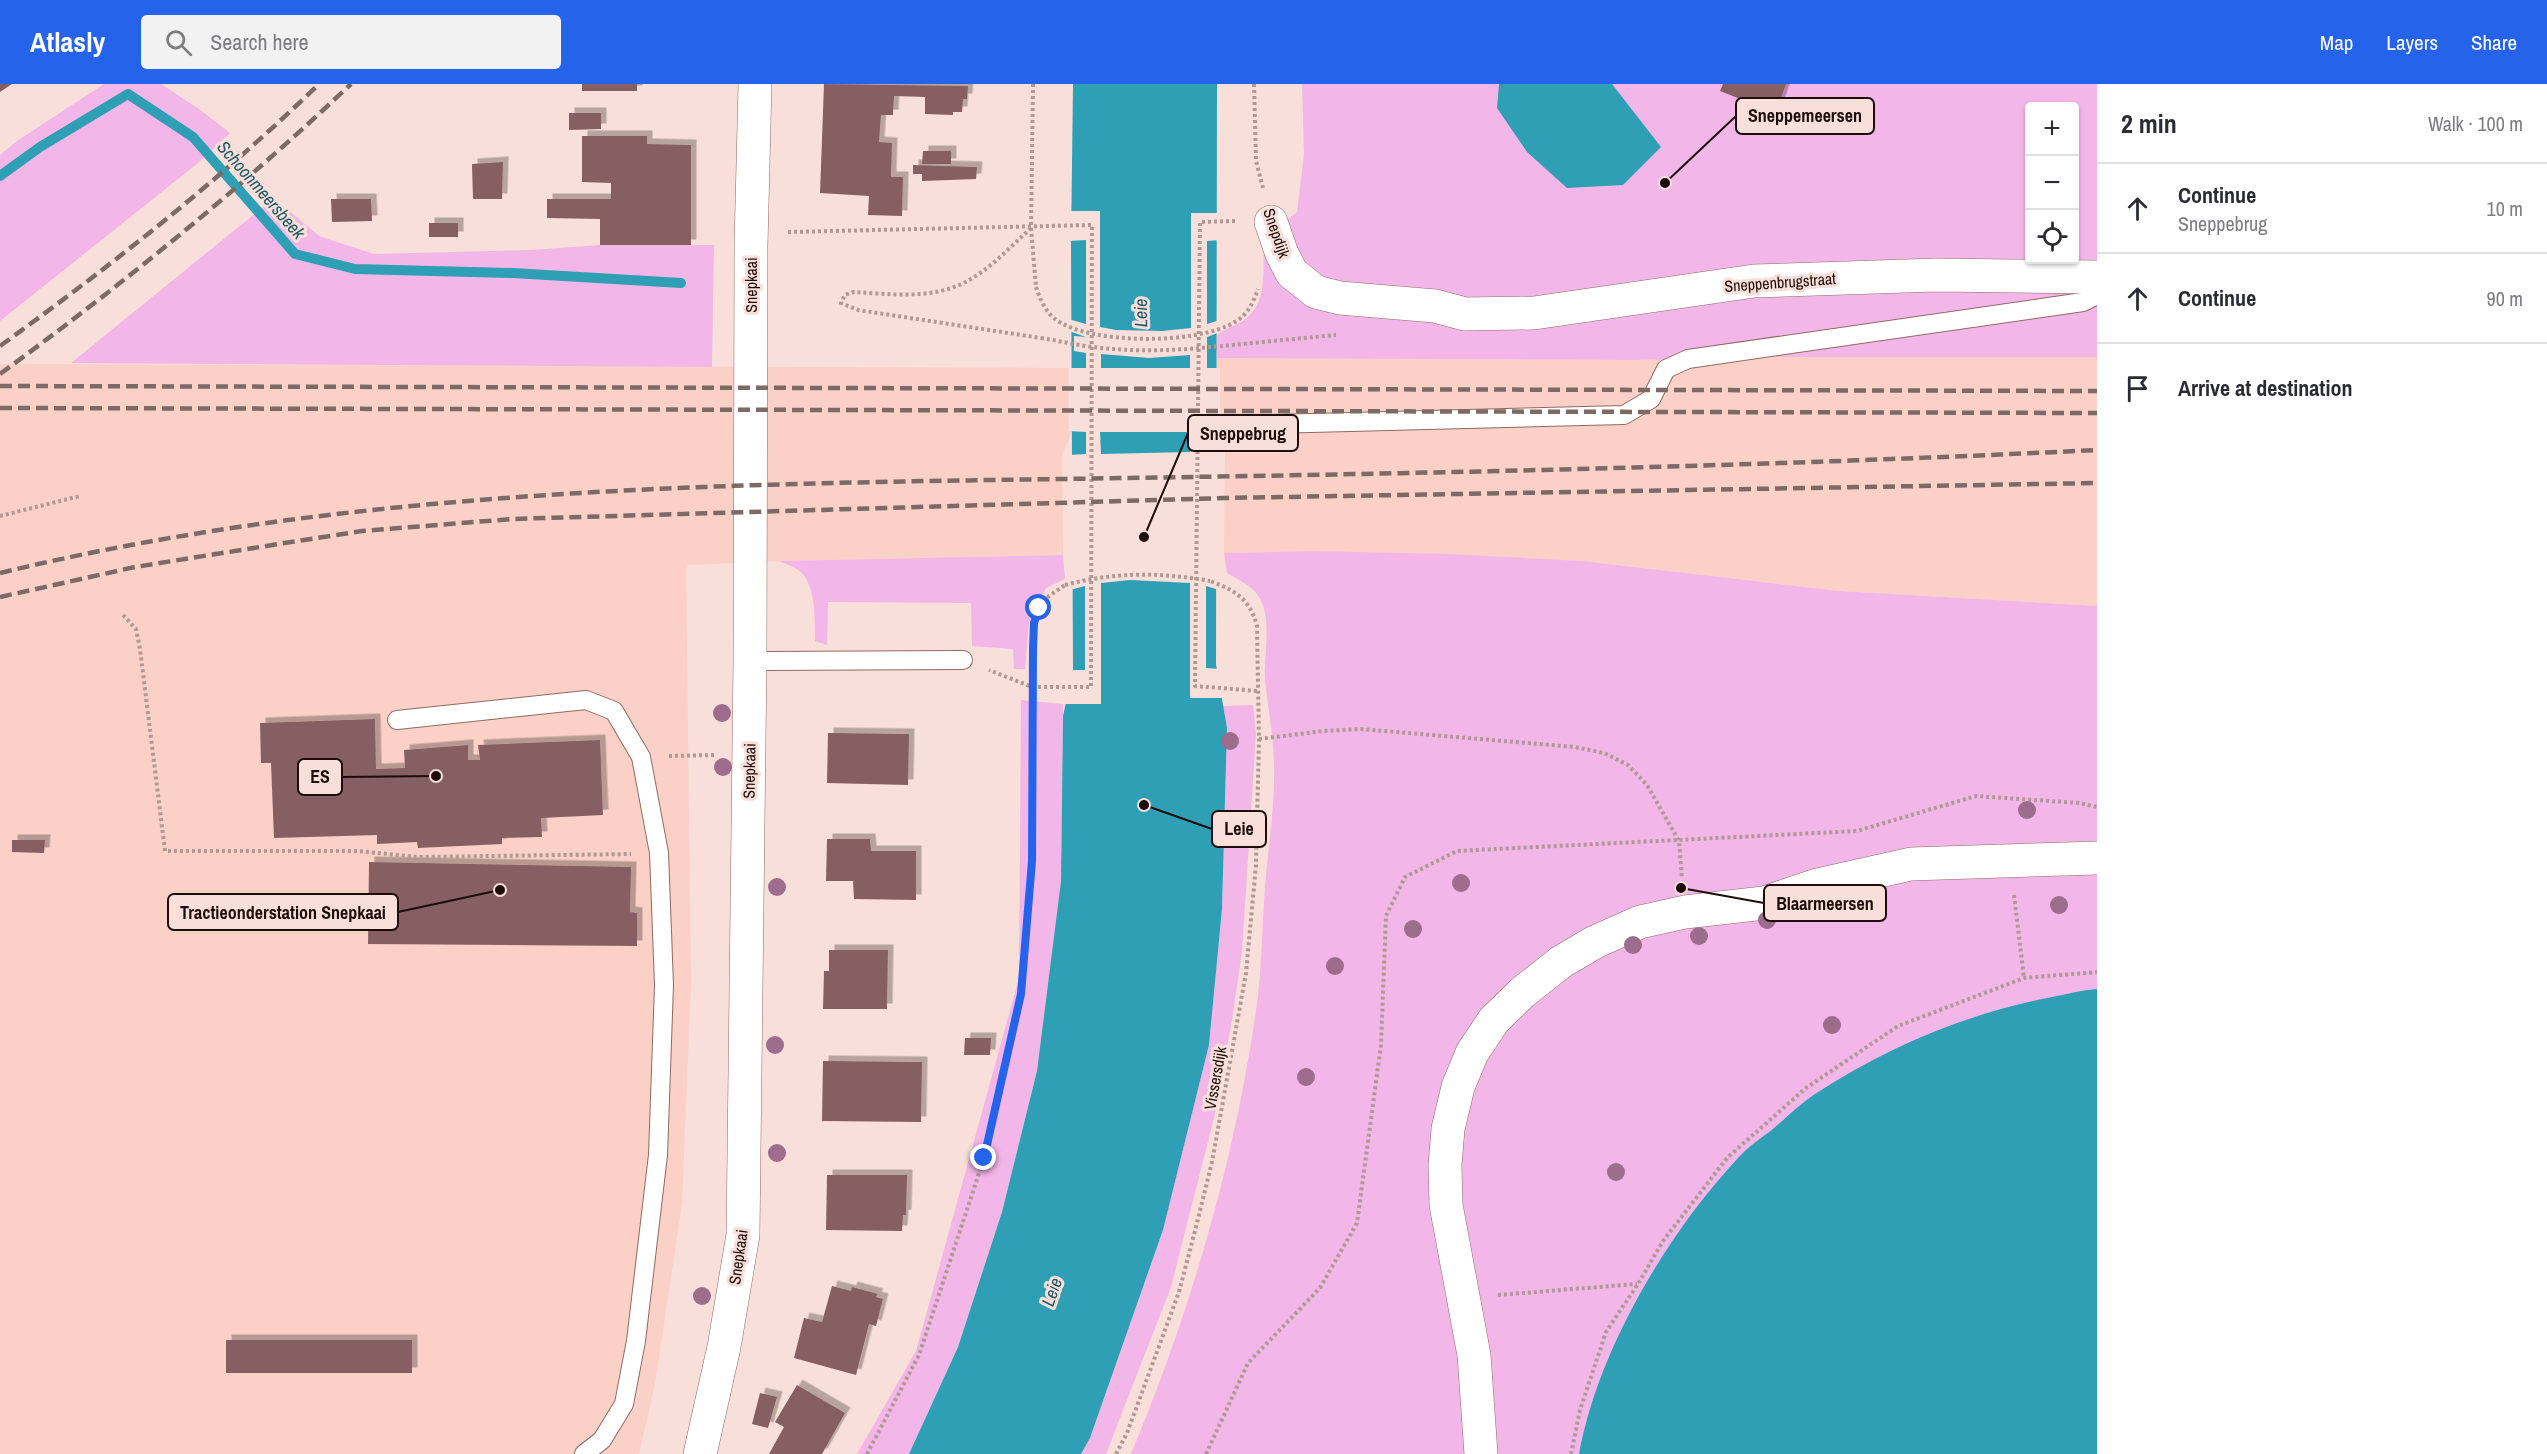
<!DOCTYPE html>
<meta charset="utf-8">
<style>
:root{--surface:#fff;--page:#f2f2f3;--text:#2b2b33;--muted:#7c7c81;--line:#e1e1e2;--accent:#2563eb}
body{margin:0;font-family:"Archivo Narrow",sans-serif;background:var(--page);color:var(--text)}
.controls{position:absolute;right:18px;top:18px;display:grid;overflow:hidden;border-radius:6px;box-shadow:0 2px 4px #0004}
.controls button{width:54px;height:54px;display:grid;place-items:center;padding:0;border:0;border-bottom:2px solid var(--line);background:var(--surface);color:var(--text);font:30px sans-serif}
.stop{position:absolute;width:18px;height:18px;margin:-14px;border:4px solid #2563eb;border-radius:50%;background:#fff}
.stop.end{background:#2563eb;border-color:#fff;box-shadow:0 2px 6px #0008}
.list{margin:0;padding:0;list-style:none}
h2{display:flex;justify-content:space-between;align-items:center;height:78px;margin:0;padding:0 24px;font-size:26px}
h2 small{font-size:20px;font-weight:400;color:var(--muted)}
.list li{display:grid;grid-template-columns:39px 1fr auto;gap:18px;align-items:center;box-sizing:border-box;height:90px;padding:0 24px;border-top:2px solid var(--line)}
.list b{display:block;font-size:22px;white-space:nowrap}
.list p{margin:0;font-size:20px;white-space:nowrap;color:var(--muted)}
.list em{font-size:20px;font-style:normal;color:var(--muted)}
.icon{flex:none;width:33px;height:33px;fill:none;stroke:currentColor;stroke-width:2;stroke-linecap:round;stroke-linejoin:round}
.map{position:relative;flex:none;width:2097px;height:1370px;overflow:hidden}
header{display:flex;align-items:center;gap:36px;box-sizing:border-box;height:84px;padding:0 30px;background:var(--accent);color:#fff}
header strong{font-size:28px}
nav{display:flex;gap:33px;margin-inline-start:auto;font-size:21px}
.search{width:420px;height:54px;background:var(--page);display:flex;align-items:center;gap:15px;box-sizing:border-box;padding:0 21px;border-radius:6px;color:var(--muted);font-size:22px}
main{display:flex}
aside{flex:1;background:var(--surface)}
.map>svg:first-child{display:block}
</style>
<header>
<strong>Atlasly</strong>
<div class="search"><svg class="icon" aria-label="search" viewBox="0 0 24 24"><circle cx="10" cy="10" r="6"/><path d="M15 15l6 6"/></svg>Search here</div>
<nav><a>Map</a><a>Layers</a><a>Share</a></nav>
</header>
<main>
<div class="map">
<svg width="2097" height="1370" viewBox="0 0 2097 1370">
<defs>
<filter id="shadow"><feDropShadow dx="5.5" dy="-5.5" stdDeviation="0" flood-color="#0004"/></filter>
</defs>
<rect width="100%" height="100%" fill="#f9dfd9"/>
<g fill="#fad0c7">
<path d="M1775,273h322v249l-258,-15 -257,-30 -270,-10 -88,2 1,-102 -8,-40v-53l417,2z"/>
<path d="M0,280l1071,4 1,63 -10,24 1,100 -284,6 -93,4 5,418 -9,221 -27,180 -16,70h-639z"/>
</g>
<g fill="#f3b6e8" fill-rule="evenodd">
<path d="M104,0h57l38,25 31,24 -32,30 -198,158v-166l17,-14z"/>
<path d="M1302,0h795v273h-322l-141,3 -417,-2v-23c10,-8 23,-10 32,-19 19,-18 14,-53 14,-77l34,-27 7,-58zM2030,22h44v154h-44z"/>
<path d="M274,114l45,38 55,18 156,-4 70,-5h114l-2,122 -641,-4z"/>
<path d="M1312,467l136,3 134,7 257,30 258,15v848h-966c59,-141 103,-291 125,-443 6,-41 6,-83 9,-124 3,-39 10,-80 9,-120 0,-29 -6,-58 -9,-87 -2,-26 11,-73 -14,-92 -7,-6 -16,-10 -24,-15l-3,-20z"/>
<path d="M1063,471l2,24 -19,9 -17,34 -4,47h-11l-1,-20 -41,-3 -1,-43 -143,-1 -1,43 -12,-4c0,-20 1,-54 -14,-69 -5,-5 -16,-8 -22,-11z"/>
<path d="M1021,616l42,4 -2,177 -24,190 -35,141 -44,135 -49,107h-52l59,-103 103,-373z"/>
<path d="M1253,621l3,28 -14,219 -10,68 -18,98 -43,169 -65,167h-25l9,-16 73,-208 46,-185 13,-136 5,-180 -4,-23z"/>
</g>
<g fill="#2e9fb4">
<path d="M1073,0h144l-1,580 11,64 -5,181 -13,136 -46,185 -73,208 -9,16h-172l49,-107 44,-135 35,-141 24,-190 2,-165 10,-46 -2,-425z"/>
<path d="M1499,0h113l49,63 -38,38 -56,3 -40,-36 -30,-44z"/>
<path d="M2097,905v465h-518c19,-104 88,-220 159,-296 10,-11 23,-20 35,-29 14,-12 27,-25 42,-35 72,-47 153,-81 237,-97 15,-3 30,-7 45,-8z"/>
</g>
<path fill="#f9dfd9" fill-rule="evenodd" d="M1068,127h32v116l16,3 46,1 29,-3v-115h29v27l-13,1v83l13,-4v12l-13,5v31h13v64h-13v19h12v139l-13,-4v82l14,1 5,29h-35v-115l-60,-3 -29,3v121h-38l7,-34h15v-84l-15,4 -1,-135 17,-1v-22l-17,-1v-63h17v-15l-12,-2v-15l12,1 -17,-6 -1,-12 18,5v-84l-18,1zM1101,270l48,4 41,-3v13h-89zM1100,348h90v20l-89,2z"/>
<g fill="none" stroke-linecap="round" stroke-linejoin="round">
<path stroke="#2e9fb4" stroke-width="10" d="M0,92l40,-29 88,-53 65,43 102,117 60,15 158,4 168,10"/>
</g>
<g fill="#865f63" filter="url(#shadow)">
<path d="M0,0h12l-12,8z"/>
<rect x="582" y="0" width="55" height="7"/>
<path d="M824,0l144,2 -1,13h-4l-1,13h-9v3l-28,-1v-17l-31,-1 -1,19h-12l-2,27 13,1 -1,34h12l-1,39 -34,-1 1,-19 -49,-3z"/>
<path d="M1723,0h63l-10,29 -56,-22z"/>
<path d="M569,29h32v16l-32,1z"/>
<path d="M582,52h65v8l44,1v100h-91v-26l-53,-1v-19h64v-16l-29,-1z"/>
<path d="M923,67h28v13h-29z"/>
<path d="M503,78l-1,37h-29l-1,-35z"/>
<path d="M913,81l64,2 -1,12 -54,2v-7h-9z"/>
<path d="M331,115h40l1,22 -40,1z"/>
<rect x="429" y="139" width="29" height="14"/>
<path d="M375,635l1,50 29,-1 -1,-18 64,-5v15h12l-2,-15 122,-5 3,75 -62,3 1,19 -40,1v6l-84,4 -1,-6 -40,2v-9l-103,3 -3,-75h-10l-1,-40z"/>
<path d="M828,649l81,1 -1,51 -81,-2z"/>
<path d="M827,755h43l1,12h45v49l-62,-1 -1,-18h-27z"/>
<path d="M12,756h33l-1,13 -32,-1z"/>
<path d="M369,778l262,5 -1,45 7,1v33l-269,-2z"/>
<path d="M829,866h59l-1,59h-64l1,-38h5z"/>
<path d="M965,954h26l-1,17h-26z"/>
<path d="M823,977l99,1 -1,60 -99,-1z"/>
<path d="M827,1091h80l-1,40h-3l-1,16 -76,-1z"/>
<path d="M832,1202l19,5 1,-4 26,7 -2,3 7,2 -7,27 -7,-2 -13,51 -62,-17 10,-40 18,4z"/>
<rect x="226" y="1256" width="186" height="33"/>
<path d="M797,1301l48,28 -23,41h-53l15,-27 -9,-5z"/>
<path d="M760,1309l17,4 -9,31 -16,-4z"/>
</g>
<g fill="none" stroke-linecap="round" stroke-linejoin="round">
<defs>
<g id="lane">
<path d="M1271,340l353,-9 27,-16 15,-30 22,-10 395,-57 14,-7"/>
<path d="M750,577l213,-1"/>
<path d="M397,636l189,-20 28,11 27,46 18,96 5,132 -6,170 -22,186 -12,63 -22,36 -18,14"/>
</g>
<g id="street">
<path d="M1271,138l11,32 10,19 24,19 24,6 95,8 30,8 69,-1 220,-32 182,-6 161,2"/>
<path d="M1481,1370l-7,-99 -28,-150 -1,-40 3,-36 10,-42 14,-34 22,-33 29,-28 38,-30 34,-20 45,-20 45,-10 79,-9 53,-18 94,-21 186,-6"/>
</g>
<path id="secondary" d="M700,1370l24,-107 19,-112 7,-574 1,-416 4,-161"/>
</defs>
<use href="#lane" stroke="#906a62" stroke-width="20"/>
<use href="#street" stroke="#906a62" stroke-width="34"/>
<use href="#secondary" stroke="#906a62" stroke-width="34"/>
<g stroke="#b09994" stroke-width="4" stroke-dasharray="3 3" stroke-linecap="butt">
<path d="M1033,0l-2,144 5,59"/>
<path d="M1254,0l2,77 7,27"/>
<path d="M1235,137l-35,1 -5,464 62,5"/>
<path d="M1031,144c-22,20 -44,45 -72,57 -31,14 -72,9 -105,7l-9,3 -4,8 17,7 183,28"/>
<path d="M788,148l304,-7 -1,462h-59l-43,-17"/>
<path d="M1262,258l74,-7"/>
<path d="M0,432l80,-20"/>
<path d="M123,531l13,14 4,20 25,202h193l60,6 213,-3"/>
<path d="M1259,655l64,-8 38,-2 214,18 29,6 24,12 19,20 32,56 3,37"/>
<path d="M669,672l46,-1"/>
<path d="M2014,811l10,83"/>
<path d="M1498,1211l139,-11"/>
<path d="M867,1370l52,-99 65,-197 37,-164 11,-133 2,-94 -2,-80 2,-64 5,-15 10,-12 16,-11"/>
<path d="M1116,1370l11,-21 52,-141 17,-65 16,-65 34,-189 10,-108 3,-126 -2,-113c-7,-27 -22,-36 -47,-45"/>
<path d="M1206,1370l42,-91 72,-75 37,-65 24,-178 5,-129 19,-39 52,-26 400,-20 119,-35 103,7 18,4"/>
<path d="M1571,1370l9,-44 26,-78 32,-48 25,-43 64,-83 79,-70 92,-62 126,-48 73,-6"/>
</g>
<use href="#lane" stroke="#fff" stroke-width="18"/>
<use href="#street" stroke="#fff" stroke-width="33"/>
<use href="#secondary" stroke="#fff" stroke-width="33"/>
<g stroke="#7d6a65" stroke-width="4.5" stroke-dasharray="12 6" stroke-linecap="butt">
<path d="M0,262c112,-81 220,-166 319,-262"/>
<path d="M0,290c123,-90 240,-185 351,-290"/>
<path d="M0,302l2097,5"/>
<path d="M0,324l2097,5"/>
<path d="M0,489c347,-84 706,-89 1061,-94 345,-5 691,-12 1036,-29"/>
<path d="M0,513l135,-30 156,-25 71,-11 150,-12 712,-21 873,-15"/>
</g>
<g stroke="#b09994" stroke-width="4" stroke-dasharray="3 3" stroke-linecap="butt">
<path d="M1036,203c4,12 9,24 19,32 35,26 142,26 180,3 13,-8 18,-19 23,-33"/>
<path d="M1041,254c24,4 49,10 73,11 50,4 99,-2 148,-7"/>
<path d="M1065,501c49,-13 95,-13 145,-4"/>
</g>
</g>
<g fill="#9e6c8c">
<circle cx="722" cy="629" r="9"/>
<circle cx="1230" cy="657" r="9"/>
<circle cx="723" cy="683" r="9"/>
<circle cx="2027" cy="726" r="9"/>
<circle cx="1461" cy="799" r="9"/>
<circle cx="777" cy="803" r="9"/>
<circle cx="2059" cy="821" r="9"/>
<circle cx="1767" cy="836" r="9"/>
<circle cx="1413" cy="845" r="9"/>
<circle cx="1699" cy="852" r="9"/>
<circle cx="1633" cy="861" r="9"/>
<circle cx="1335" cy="882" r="9"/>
<circle cx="1832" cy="941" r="9"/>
<circle cx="775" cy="961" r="9"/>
<circle cx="1306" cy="993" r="9"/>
<circle cx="777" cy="1069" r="9"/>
<circle cx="1616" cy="1088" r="9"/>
<circle cx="702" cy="1212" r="9"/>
</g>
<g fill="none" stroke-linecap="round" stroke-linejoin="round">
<path stroke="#2563eb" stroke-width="8" d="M984,1074l37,-164 11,-133 1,-213 1,-25 5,-15"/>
</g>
<g text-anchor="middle" stroke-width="6" stroke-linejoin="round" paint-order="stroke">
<g font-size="16" fill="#1d0e0b" stroke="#f9dfd9">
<text transform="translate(1277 149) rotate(71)" y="6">Snepdijk</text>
<text transform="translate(1780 198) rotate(-4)" y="6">Sneppenbrugstraat</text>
<text transform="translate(751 201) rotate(-90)" y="6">Snepkaai</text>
<text transform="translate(749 687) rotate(-89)" y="6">Snepkaai</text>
<text transform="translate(1215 994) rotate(-80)" y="6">Vissersdijk</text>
<text transform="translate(738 1173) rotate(-82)" y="6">Snepkaai</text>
</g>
<g font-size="18" font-style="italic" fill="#1f5a66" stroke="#f9dfd9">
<text transform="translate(261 106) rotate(49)" y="6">Schoonmeersbeek</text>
<text transform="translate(1141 229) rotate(-91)" y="6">Leie</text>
<text transform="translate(1052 1208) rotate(-71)" y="6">Leie</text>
</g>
</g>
<path fill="none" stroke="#1d0e0b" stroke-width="2" d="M1665 99L1736 32M1144 453L1188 349M436 692L342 693M1144 721L1212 745M1681 804L1764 819M500 806L398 828"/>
<g fill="#1d0e0b" stroke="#f9dfd9" stroke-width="2">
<circle cx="1665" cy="99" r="6"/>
<circle cx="1144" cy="453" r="6"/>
<circle cx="436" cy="692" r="6"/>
<circle cx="1144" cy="721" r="6"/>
<circle cx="1681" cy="804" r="6"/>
<circle cx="500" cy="806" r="6"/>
</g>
<g fill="#f9dfd9" stroke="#1d0e0b" stroke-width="2">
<rect x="1736" y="14" width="138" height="36" rx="6"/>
<rect x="1188" y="331" width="110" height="36" rx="6"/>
<rect x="298" y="675" width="44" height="36" rx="6"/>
<rect x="1212" y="727" width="54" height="36" rx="6"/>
<rect x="1764" y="801" width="122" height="36" rx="6"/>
<rect x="168" y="810" width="230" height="36" rx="6"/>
</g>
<g font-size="18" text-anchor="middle" font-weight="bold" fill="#1d0e0b">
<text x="1805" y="38">Sneppemeersen</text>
<text x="1243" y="356">Sneppebrug</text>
<text x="320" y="699">ES</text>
<text x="1239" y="751">Leie</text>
<text x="1825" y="826">Blaarmeersen</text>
<text x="283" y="835">Tractieonderstation Snepkaai</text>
</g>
</svg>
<div class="controls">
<button>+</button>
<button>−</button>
<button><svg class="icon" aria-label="locate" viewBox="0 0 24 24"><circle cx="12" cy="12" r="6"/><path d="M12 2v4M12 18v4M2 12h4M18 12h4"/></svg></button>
</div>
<div class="stop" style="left:1039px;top:524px"></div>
<div class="stop end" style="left:984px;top:1074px"></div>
</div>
<aside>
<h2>2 min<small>Walk · 100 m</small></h2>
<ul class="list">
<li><svg class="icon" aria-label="ahead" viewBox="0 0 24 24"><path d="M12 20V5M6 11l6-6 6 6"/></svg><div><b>Continue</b><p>Sneppebrug</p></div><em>10 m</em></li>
<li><svg class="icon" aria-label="ahead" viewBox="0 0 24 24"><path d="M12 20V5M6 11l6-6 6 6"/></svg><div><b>Continue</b></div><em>90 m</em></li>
<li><svg class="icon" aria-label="arrive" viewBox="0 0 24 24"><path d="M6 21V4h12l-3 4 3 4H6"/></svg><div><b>Arrive at destination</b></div></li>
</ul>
</aside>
</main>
